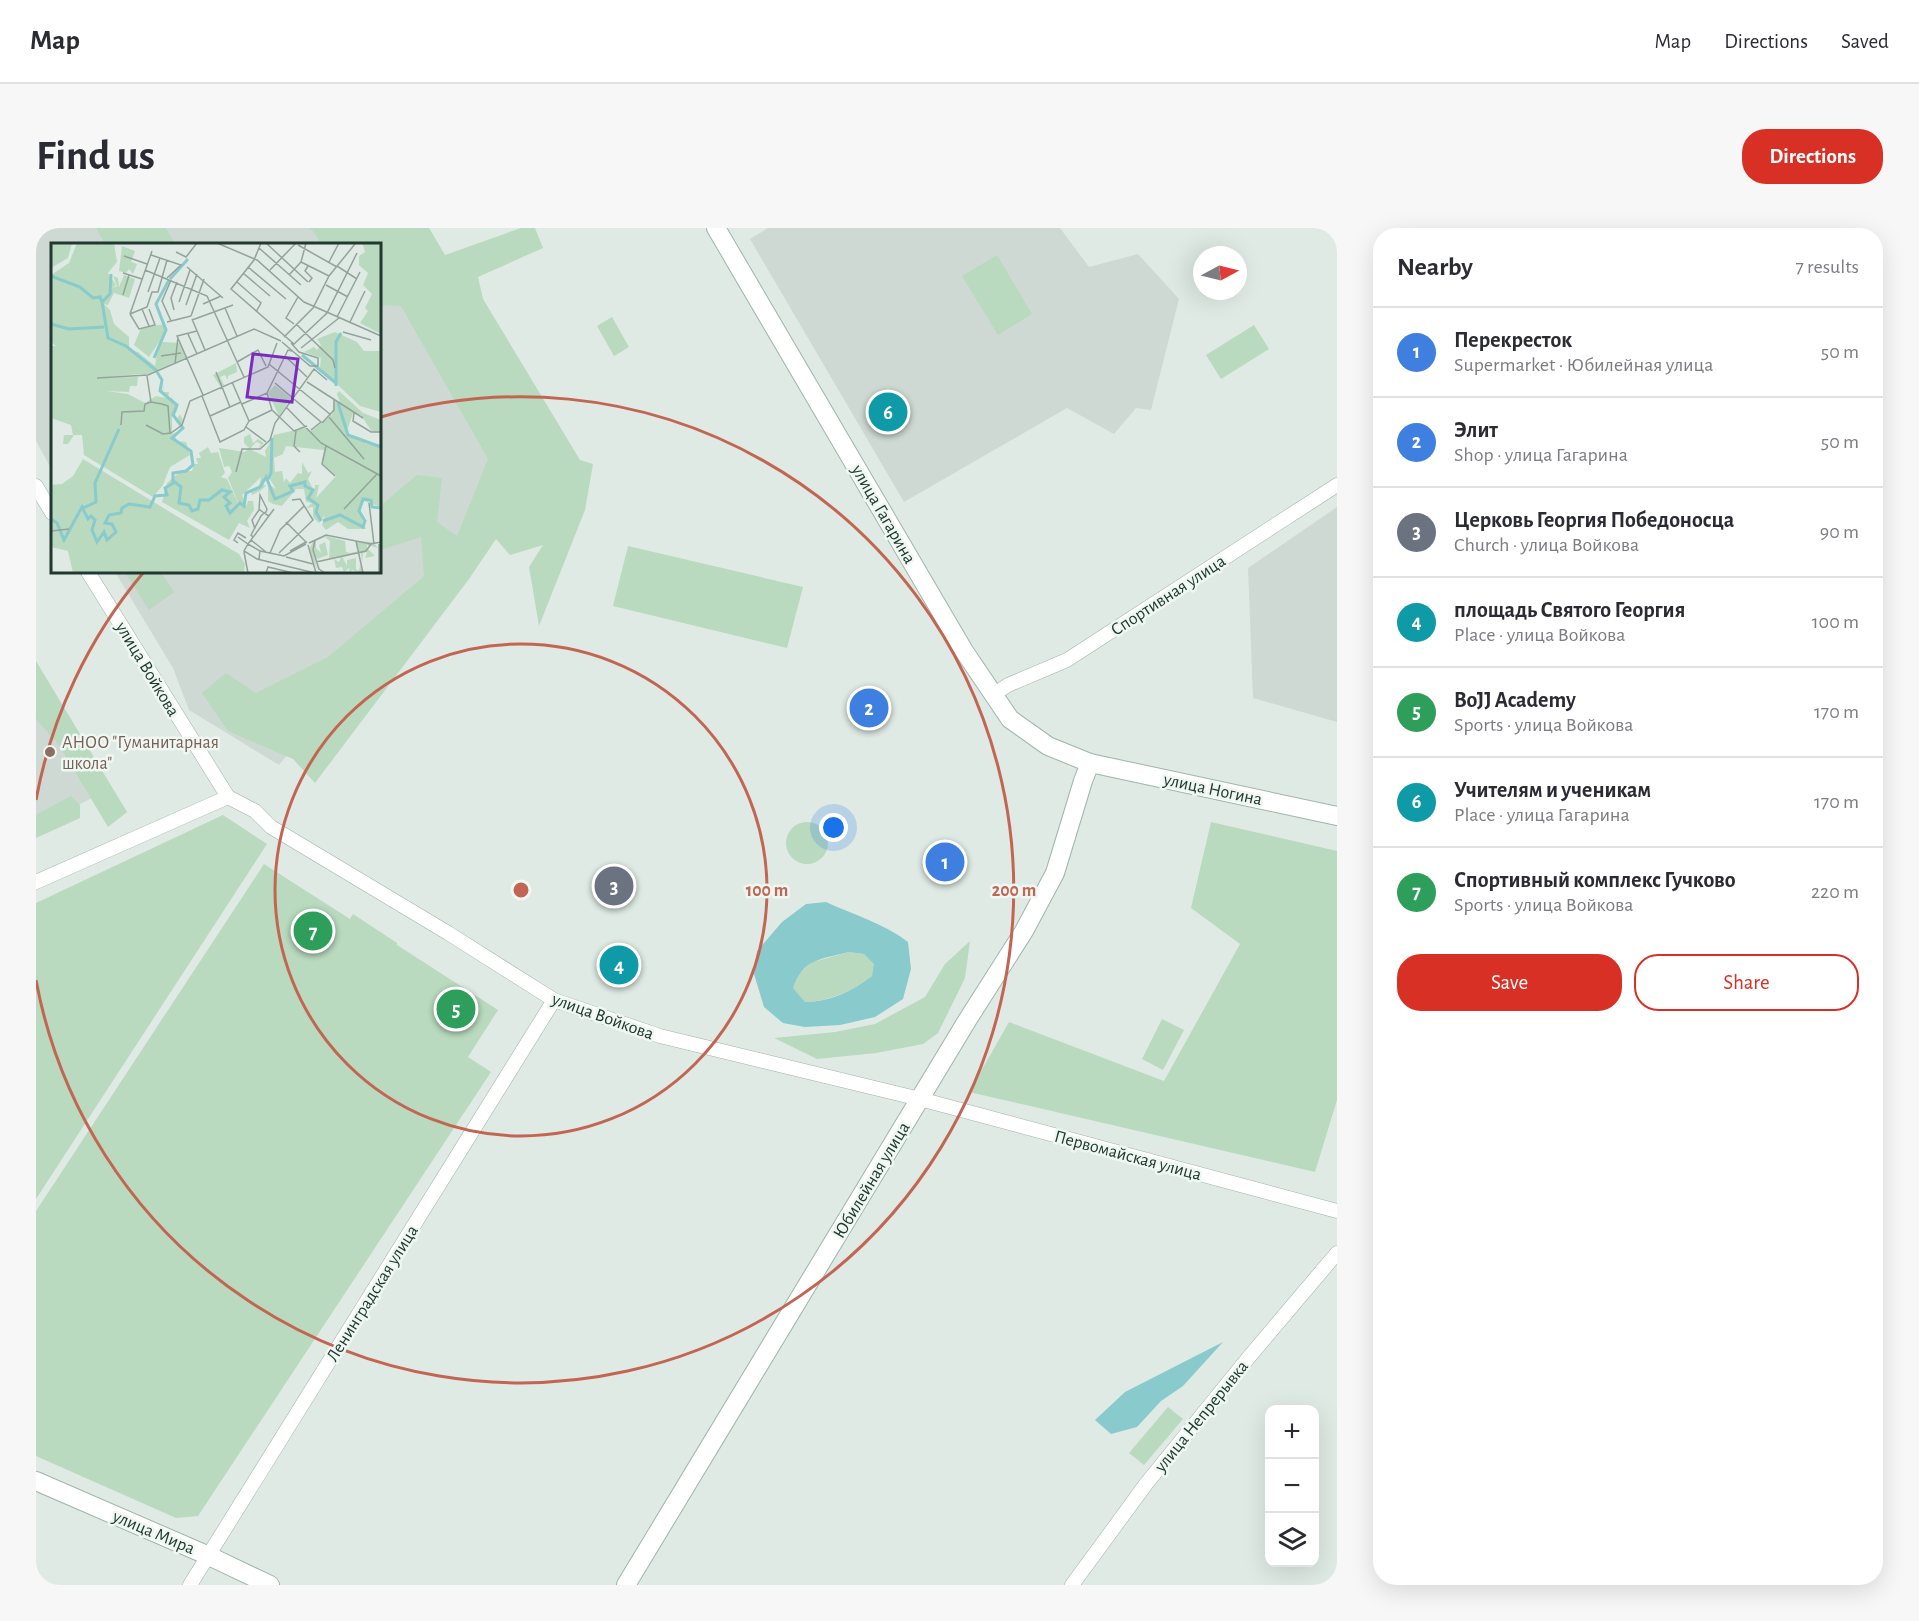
<!DOCTYPE html>
<meta charset="utf-8">
<style>
:root{--surface:#fff;--page:#f7f7f7;--text:#2b2b33;--muted:#7c7c81;--line:#e1e1e2;--accent:#d93025}
body{margin:0;font-family:"Alegreya Sans",sans-serif;background:var(--page);color:var(--text)}
.controls{position:absolute;right:18px;bottom:18px;display:grid;overflow:hidden;border-radius:12px;box-shadow:0 6px 24px #0002}
.controls button{width:54px;height:54px;display:grid;place-items:center;padding:0;border:0;border-bottom:2px solid var(--line);background:var(--surface);color:var(--text);font:30px sans-serif}
.compass{position:absolute;left:1157px;top:18px;width:54px;height:54px;border-radius:50%;background:var(--surface);box-shadow:0 6px 24px #0002;rotate:83deg}
.you{position:absolute;left:798px;top:600px;width:21px;height:21px;margin:-15px;border:4px solid #fff;border-radius:50%;background:#1a73e8;box-shadow:0 0 0 9px #1a73e833}
.badge{display:grid;place-items:center;width:39px;height:39px;border-radius:50%;background:var(--accent);color:#fff;font-size:20px;font-weight:700}
.pin{position:absolute;translate:-50% -50%;border:3px solid #fff;box-shadow:0 2px 6px #0006}
.list{margin:0;padding:0;list-style:none}
h2{display:flex;justify-content:space-between;align-items:center;height:78px;margin:0;padding:0 24px;font-size:26px}
h2 small{font-size:20px;font-weight:400;color:var(--muted)}
.list li{display:grid;grid-template-columns:39px 1fr auto;gap:18px;align-items:center;box-sizing:border-box;height:90px;padding:0 24px;border-top:2px solid var(--line)}
.list b{display:block;font-size:22px;white-space:nowrap}
.list p{margin:0;font-size:20px;white-space:nowrap;color:var(--muted)}
.list em{font-size:20px;font-style:normal;color:var(--muted)}
.actions{display:flex;gap:12px;padding:18px 24px}
.actions a{flex:1;padding:14px 0;border:2px solid var(--accent);border-radius:24px;text-align:center;font-size:21px;color:var(--accent)}
.actions .main{background:var(--accent);color:#fff}
.icon{flex:none;width:33px;height:33px;fill:none;stroke:currentColor;stroke-width:2;stroke-linecap:round;stroke-linejoin:round}
.map{position:relative;flex:none;width:1301px;height:1357px;overflow:hidden;border-radius:24px}
header{display:flex;align-items:center;gap:36px;box-sizing:border-box;height:84px;padding:0 30px;background:var(--surface);border-bottom:2px solid var(--line)}
header strong{font-size:28px}
nav{display:flex;gap:33px;margin-inline-start:auto;font-size:21px}
.intro{display:flex;align-items:center;justify-content:space-between;box-sizing:border-box;height:144px;padding:0 36px}
h1{margin:0;font-size:42px}
.button{padding:15px 27px;border-radius:24px;background:var(--accent);color:#fff;font-size:21px;font-weight:700}
main{display:flex;gap:36px;padding:0 36px}
aside{flex:1;background:var(--surface);border-radius:24px;box-shadow:0 6px 24px #0002}
.map>svg:first-child{display:block}
</style>
<header>
<strong>Map</strong>
<nav><a>Map</a><a>Directions</a><a>Saved</a></nav>
</header>
<div class="intro"><h1>Find us</h1><a class="button">Directions</a></div>
<main>
<div class="map">
<svg width="1301" height="1357" viewBox="0 0 1301 1357">
<rect width="100%" height="100%" fill="#dfeae4"/>
<g fill="#ced9d3">
<path d="M0,0h333l10,16h-327v226l-16,-29z"/>
<path d="M732,0h292l29,39 49,-13 41,45 -28,111 -15,-2 -22,26 -47,-26 -163,94 -154,-263z"/>
<path d="M344,17l139,235 -240,285 -90,-55 -16,-42 -58,-96h265z"/>
<path d="M1301,279v215l-84,-24 -5,-130z"/>
<path d="M0,479l58,90 -58,29z"/>
</g>
<g fill="#b9dabe">
<path d="M60,0h70l9,16h-70z"/>
<path d="M273,0h120l16,27 76,-27h14l8,20 -65,29 5,22 97,161 13,4 -8,46 -46,116 -10,-59 14,-22 -33,10 -14,-16 -27,40 -154,204 -22,-24 -65,-28 -26,-38 24,-20 30,20 72,-36 96,-81 -3,-39 -41,13v-44l37,-31 25,3 -5,44 20,14 31,-77 -87,-153 -21,-1v-61h-59l-7,-12z"/>
<path d="M961,27l35,59 -34,21 -36,-59z"/>
<path d="M576,89l17,30 -15,9 -17,-30z"/>
<path d="M1218,97l15,24 -48,30 -15,-24z"/>
<path d="M592,318l175,41 -16,61 -174,-42z"/>
<path d="M89,344h36l13,20 -25,18z"/>
<path d="M0,433l91,151 -19,15 -49,-82 -23,-26z"/>
<path d="M35,568l9,9v13l-44,20v-23z"/>
<path d="M187,587l44,29 -231,355v-296z"/>
<circle cx="771" cy="615" r="21"/>
<path d="M1175,594l126,29v249l-22,72 -346,-80 40,-70 155,59 76,-137 -49,-36z"/>
<path d="M228,636l86,55 3,-5 44,29v2l101,65 -30,47 23,15 -293,444 -22,2 -140,-62v-245z"/>
<path d="M934,713l-5,37 -27,55 -15,11 -47,9 -59,6 -43,-21 61,-6 40,-8 50,-27 20,-33z"/>
<path d="M813,724l15,2 11,10 -3,12c-20,15 -42,25 -67,26l-13,-14 6,-14 15,-12z"/>
<path d="M1126,791l22,11 -21,40 -21,-11z"/>
<path d="M1132,1179l15,12 -39,46 -15,-12z"/>
</g>
<g fill="#89cacd" fill-rule="evenodd">
<path d="M790,674c28,13 57,21 82,40l3,27 -8,30 -28,18 -35,8 -35,2 -22,-4 -19,-16 -10,-33 3,-23 25,-29 24,-18zM813,724l15,2 10,10 -2,12c-20,15 -42,26 -67,26l-12,-14c9,-29 29,-29 56,-36z"/>
<path d="M1187,1114l-40,44 -22,15 -24,26 -26,7 -16,-14 30,-28z"/>
</g>
<g fill="none" stroke-linecap="round" stroke-linejoin="round">
<defs>
<g id="street">
<path d="M0,258l16,27"/>
<path d="M957,467l15,-10 59,-25 270,-175"/>
<path d="M192,569l27,14 16,16 177,106 106,67 106,36 260,63 417,112"/>
<path d="M0,654l192,-85 -140,-225"/>
<path d="M154,1357l364,-585"/>
<path d="M1036,1357l74,-101 103,-127 88,-104"/>
</g>
<g id="secondary">
<path d="M680,0l248,423 46,68 38,27 42,17 247,53"/>
<path d="M0,1253l173,75 61,29"/>
<path d="M590,1357l342,-566 56,-88 31,-58 28,-92 7,-18"/>
</g>
</defs>
<use href="#street" stroke="#a2b1aa" stroke-width="15"/>
<use href="#secondary" stroke="#9fb5ab" stroke-width="20"/>
<use href="#street" stroke="#fff" stroke-width="14"/>
<use href="#secondary" stroke="#fff" stroke-width="18"/>
</g>
<g fill="none" stroke="#c36553" stroke-width="3">
<circle cx="485" cy="662" r="246"/>
<path d="M0 572A493 493 0 0 1 107 345M345 189A493 493 0 1 1 0 752"/>
</g>
<circle fill="#8d6e63" stroke="#eff7f2" stroke-width="2" cx="14" cy="524" r="6"/>
<g text-anchor="middle" stroke-width="5" stroke-linejoin="round" paint-order="stroke">
<g font-size="18" fill="#213930" stroke="#eff7f2">
<text transform="translate(848 286) rotate(60)" y="6">улица Гагарина</text>
<text transform="translate(1132 367) rotate(-33)" y="6">Спортивная улица</text>
<text transform="translate(112 441) rotate(59)" y="6">улица Войкова</text>
<text transform="translate(1177 561) rotate(12)" y="6">улица Ногина</text>
<text transform="translate(567 788) rotate(20)" y="6">улица Войкова</text>
<text transform="translate(1092 927) rotate(15)" y="6">Первомайская улица</text>
<text transform="translate(835 952) rotate(-59)" y="6">Юбилейная улица</text>
<text transform="translate(336 1065) rotate(-58)" y="6">Ленинградская улица</text>
<text transform="translate(1165 1188) rotate(-51)" y="6">улица Непрерывка</text>
<text transform="translate(118 1304) rotate(23)" y="6">улица Мира</text>
</g>
<g font-size="18" fill="#785e54" stroke="#eff7f2" text-anchor="start">
<text x="26" y="520">АНОО "Гуманитарная<tspan x="26" dy="21">школа"</tspan></text>
</g>
</g>
<g transform="translate(15 15)">
<rect width="330" height="330" fill="#dfeae4"/>
<path d="M0,0h21l-4,15 -17,10zM26,0h37l3,19 -9,11 8,12 -4,3 5,-2 -4,-10 5,2 1,9 5,-12 11,4 -6,19 -15,-5 -6,12 -4,-1 6,6 4,14 15,13v13l9,2 17,14 3,-20 5,-4 17,1 7,14 -41,18 -5,-1 -46,4 43,-1 -1,9h-7l-1,6 -23,-1 22,3 17,9 11,-7 10,2 -4,-7 2,-7 -1,8h6l-1,7 10,-3 -6,2 6,10 -3,7 2,4 3,-5 3,7 -3,5 -8,-12v20l5,-2 -2,9 11,1 4,13 -20,12 -7,18 -10,12 -69,-42 -2,-20h-8l-6,9h-5l1,-9h9l-2,-10 -20,-7v-72h5l-5,-4v-67l18,-12zM308,0h22v91l-21,-11 8,-12 -3,-3 7,-14 -9,-9 5,-12 -9,-8v-9l6,-4 -2,-7zM71,3l13,5 -4,11 6,2 -4,10 -4,-5 -3,4 -7,-2zM114,81l2,6 -18,27 -15,-12 7,-17zM284,89l22,10 7,9h17v61l-21,-6 -40,-38 1,-10 -17,-6 10,-5 3,3 4,-5 -4,-6zM185,120l1,9 -9,4v4l-3,-5 -5,2 4,8 -4,1 -7,-11zM224,142l16,13 -12,18 -11,-23zM283,144l3,7 2,-3 24,22 18,7v13l-9,-1 -11,-17 -8,-2 -7,21 17,5 3,5 15,1v62l-17,-6 -5,11 7,17h-18l-10,-7 -12,8 -4,-5 3,-10 -6,8 -6,-6v-10l-7,1 6,-5 -6,-1 -2,-13h-8l-14,17 -9,-2 -5,-3v-17l8,5 -8,-13h-4l-1,8 3,2 -6,5 -8,4 -2,-5 9,-3 2,-10 -19,18 4,11 2,-5h5l1,9 -7,11 3,7 -11,-5 -10,17 -67,-38 5,-19 14,-12h11l2,-7h4l-2,-6h5l-2,-5 9,-6 3,6 7,-1 7,21 -4,4 6,2 14,31 -13,-32 4,-6 -3,-6 -5,1 -5,-19 26,4 4,-4 -5,-5v-6l6,-3 3,9 5,-4 6,4 -6,6 3,-5 -5,-2 -6,7 16,8 -1,-6 9,-16 31,-7 6,3 21,-16 2,-14 6,1zM235,203l38,4 -2,13 14,13 -20,22 3,-13h-4v4l-3,-2 -4,-8 4,-8 -4,2 -6,-11v12l-4,-1 -8,10 -4,-5 -2,4 -2,-11 -7,1 -1,-14 9,-4zM32,216l156,95 6,10 -1,8 -171,1 -5,-22 -17,-4v-62l11,-1 11,-8zM275,293l19,5 1,11 4,1 9,-2 -4,-10 18,1 5,6 -11,-3v3l8,8 -10,2 2,-6 -4,1 -1,10 -1,-10 -19,3 5,10v-6l9,-2v11l3,2 1,-6 3,8 -11,-3 -2,3 -1,-5 -5,4 -2,-5 -6,1 -2,-9 5,3 2,-5 -12,2 1,-18 -5,-4 -9,4v7l5,5 -2,-8 6,-3 3,13 -11,4 -5,-12 6,25 -9,-22 4,-9z" fill="#b9dabe" fill-rule="evenodd"/>
<path fill="none" stroke="#89cacd" stroke-width="3" d="M60,31l-1,20 -8,8 6,36 18,8 31,25M0,33l29,11 13,11 7,-1 2,5M119,36l18,-20M0,81l18,5 35,-2M251,112l35,29M103,115l12,-28 -10,-26 13,-24M106,129l5,8 -2,11 17,14 -4,10 10,13 -11,10 19,13 2,14 -7,6 -13,2v10M285,143v-44l5,-9M287,160l10,32 33,12M217,236l3,-6 1,-35M32,265l13,-6 -1,-19 24,-54M0,276l6,4 7,17 18,-33 6,12 3,-3 4,4 -3,10 5,12 7,-10 3,8 9,-8 -4,-8 -7,-1 4,-8 12,-2 1,-5 7,-4 21,3 5,-11 12,-1 -2,-7 10,-6 6,5 -2,16 10,2 3,6 6,-2 2,-9h9l13,-10 8,2 -6,5 6,6 -4,3 4,7 10,-10 4,3 2,-13 14,-6 6,-10 9,22 18,-8 -3,-5 15,-4v4l8,4 -5,8 10,7 -2,7 5,9M272,278l17,-6 23,12 2,-6 -6,-10 4,-12 8,1 1,7 9,1"/>
<path fill="none" stroke="#93a39c" stroke-width="1.5" d="M166,0l40,17 47,42 77,34M210,0l-7,17 -23,29 63,55 33,-31 30,-60M215,0l42,39M247,2l39,22M208,5l42,37M125,9l10,5 11,-14M100,12l30,10 -14,13M73,13l23,8M250,19l5,-19M278,19l10,-19M257,23l-3,5 7,7 -3,4M286,23l20,13M136,24l36,31M197,24l38,32M94,27l62,26 37,81M219,27l26,-27M72,30l19,6M192,30l27,23M238,32l12,-13 28,14M186,39l24,21 -5,9M275,42l22,12M97,49l12,-34M72,52l6,-20M128,59l11,-32M152,61l18,-8M135,62l11,-31M174,65l12,28M91,66l7,17M123,67l-3,-12 6,-16M79,71l17,-7 5,-15h6l9,-32M79,71l22,-63M79,71l9,15 16,-4 -6,-16M140,73l13,-37M286,74l23,-45M141,76l13,31M141,77l41,-15M120,78l-9,-20 9,-21M116,79l24,-6M299,79l15,-31M243,81l-8,-6 12,-21M245,81l37,36 2,8M146,88l-20,5 26,59M292,89l28,8M137,91l9,20M233,94l29,-29 16,-32 26,-32M231,99l28,24h8v-8l-19,-6 -8,-9M250,105l38,-30M110,113l20,-3M235,114l21,20M186,119l21,-12 8,16M124,121l3,-27M218,121l62,51M165,129l14,35M96,133l4,26M46,135l51,-3 106,-46 27,12M181,139l17,39M256,139l56,36M224,140l46,39 -10,8M216,150l21,-43 4,1M151,153l18,46 24,-12 5,-9M191,161l25,-11 5,17 -23,11M235,164l35,36 60,33M221,167l22,21 13,-5M303,170l-1,8 18,11h10M159,173l31,-14M278,174l35,42M271,180l12,-13v-10M70,182l1,-13 22,-1 1,-7 6,-2 11,2 6,2 2,27M95,182l17,9 8,-1 11,-8 8,-24 78,-34 9,-24M195,184l20,15M245,188l-2,15 6,6M275,203l-4,18 13,12M185,229l6,-23h18l10,-9 5,-17 39,-54 13,11M318,260l5,41M293,266l33,-35M235,279l21,21M204,286l-3,-9 7,-10M0,288l18,-2M202,294l-2,-2 10,-19 3,-3 2,-1 1,-3 -7,-14 -1,15h1l4,3 5,3M191,297l-4,-3 10,7 26,-35M200,297l15,12M264,297l-2,10 6,19 6,4M305,298l7,32M187,300l-4,-3 4,-7 8,5M258,300l17,-8 45,9 10,-2M328,301v29M257,302l8,28M209,308l-12,-7 -4,7 13,8 58,14M239,308l16,-9M193,309l4,21M219,310l10,-23 24,-24M228,310l34,-33 -13,-21 -8,1M235,314l27,7M208,316l1,-8 24,5 22,-12M265,319l50,-11 5,-7M215,330l2,-6 25,6"/>
<path fill="#7b2cbf" fill-opacity="0.15" stroke="#7b2cbf" stroke-width="3" d="M202,111l45,5 -6,43 -45,-5z"/>
<rect width="330" height="330" fill="none" stroke="#213930" stroke-width="3"/>
</g>
<circle cx="485" cy="662" r="9" fill="#c36553" stroke="#eff7f2" stroke-width="3"/>
<g font-size="18" text-anchor="middle" font-weight="bold" fill="#c36553" stroke="#eff7f2" stroke-width="5" stroke-linejoin="round" paint-order="stroke">
<text x="731" y="668">100 m</text>
<text x="978" y="668">200 m</text>
</g>
</svg>
<div class="controls">
<button>+</button>
<button>−</button>
<button><svg class="icon" aria-label="layers" viewBox="0 0 24 24"><path d="M12 4l9 5-9 5-9-5zM3 14l9 5 9-5"/></svg></button>
</div>
<svg class="compass" viewBox="-18 -18 36 36"><path d="M0-13l5 13h-10z" fill="#e53935"/><path d="M0 13l5-13h-10z" fill="#7c7c81"/></svg>
<div class="you"></div>
<div class="pin badge" style="left:909px;top:634px;background:#3f7fe0">1</div>
<div class="pin badge" style="left:833px;top:480px;background:#3f7fe0">2</div>
<div class="pin badge" style="left:578px;top:658px;background:#6b7280">3</div>
<div class="pin badge" style="left:583px;top:737px;background:#0f9aa8">4</div>
<div class="pin badge" style="left:420px;top:781px;background:#2e9e5b">5</div>
<div class="pin badge" style="left:852px;top:184px;background:#0f9aa8">6</div>
<div class="pin badge" style="left:277px;top:703px;background:#2e9e5b">7</div>
</div>
<aside>
<h2>Nearby<small>7 results</small></h2>
<ul class="list">
<li><span class="badge" style="background:#3f7fe0">1</span><div><b>Перекресток</b><p>Supermarket · Юбилейная улица</p></div><em>50 m</em></li>
<li><span class="badge" style="background:#3f7fe0">2</span><div><b>Элит</b><p>Shop · улица Гагарина</p></div><em>50 m</em></li>
<li><span class="badge" style="background:#6b7280">3</span><div><b>Церковь Георгия Победоносца</b><p>Church · улица Войкова</p></div><em>90 m</em></li>
<li><span class="badge" style="background:#0f9aa8">4</span><div><b>площадь Святого Георгия</b><p>Place · улица Войкова</p></div><em>100 m</em></li>
<li><span class="badge" style="background:#2e9e5b">5</span><div><b>BoJJ Academy</b><p>Sports · улица Войкова</p></div><em>170 m</em></li>
<li><span class="badge" style="background:#0f9aa8">6</span><div><b>Учителям и ученикам</b><p>Place · улица Гагарина</p></div><em>170 m</em></li>
<li><span class="badge" style="background:#2e9e5b">7</span><div><b>Спортивный комплекс Гучково</b><p>Sports · улица Войкова</p></div><em>220 m</em></li>
</ul>
<div class="actions"><a class="main">Save</a><a>Share</a></div>
</aside>
</main>
